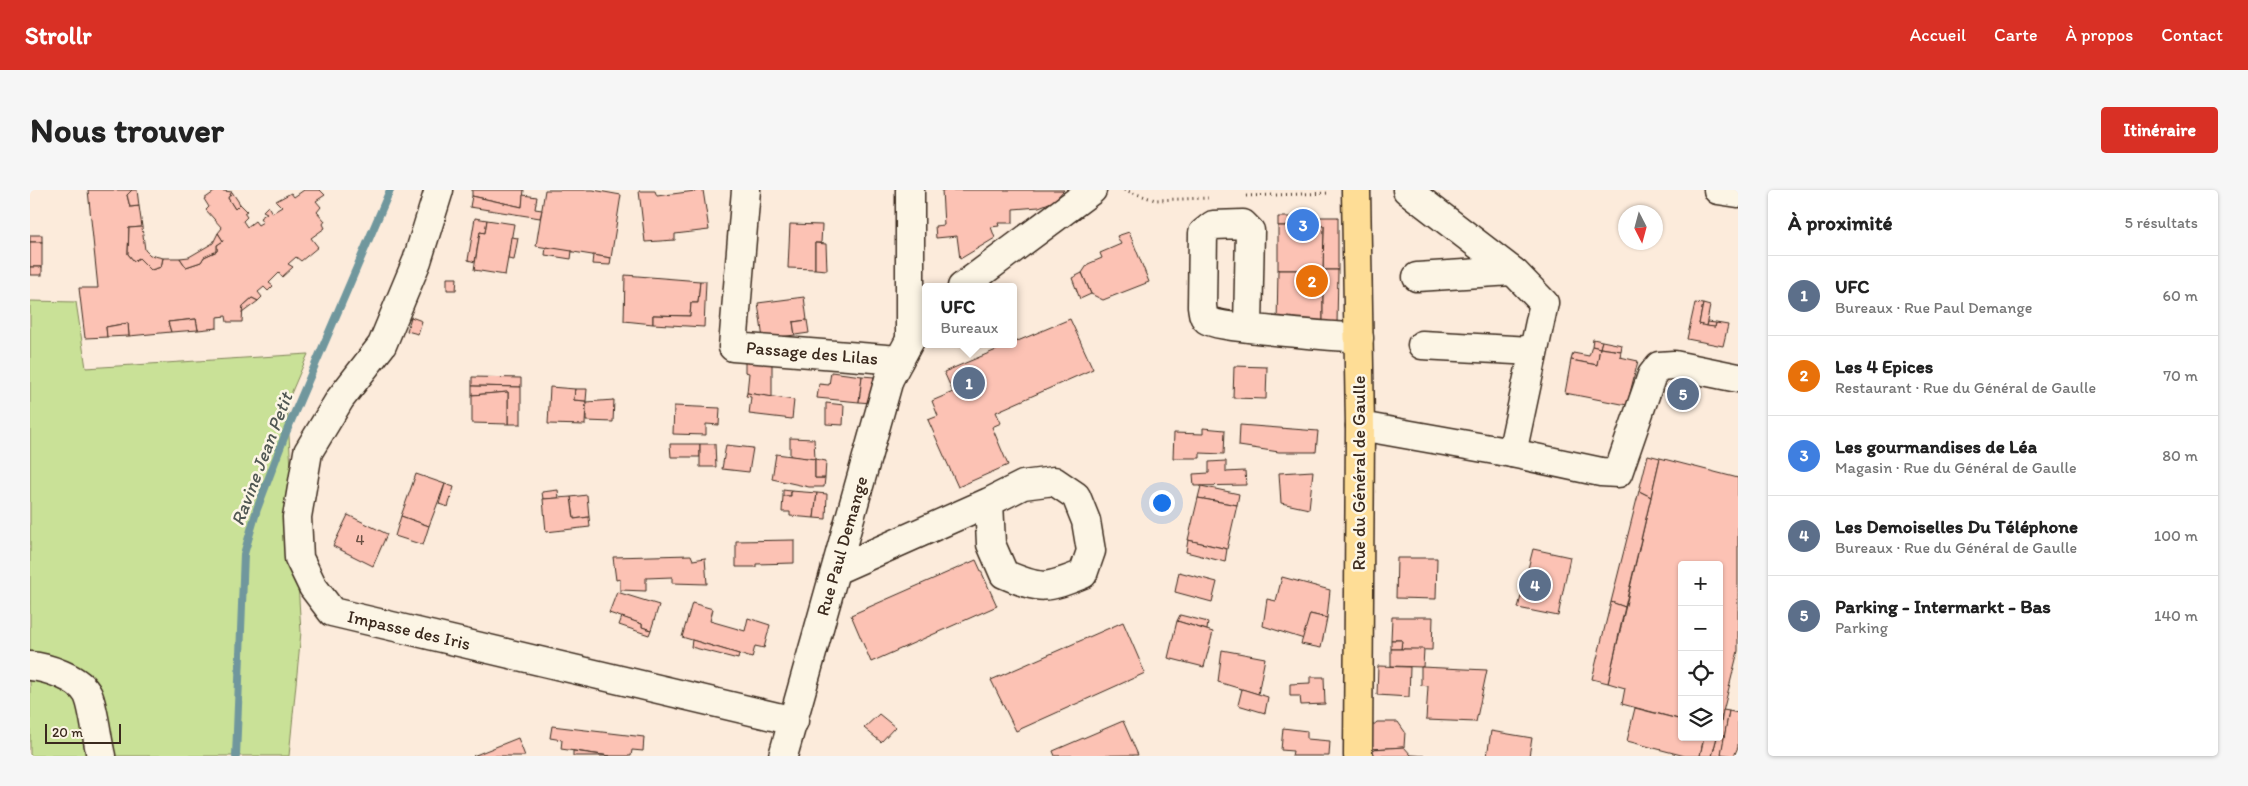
<!DOCTYPE html>
<html lang="fr">
<meta charset="utf-8">
<style>
:root{--surface:#fff;--page:#f6f6f6;--text:#222;--muted:#767676;--line:#e0e0e0;--accent:#d93025}
body{margin:0;font-family:Itim,sans-serif;background:var(--page);color:var(--text)}
.controls{position:absolute;right:15px;bottom:15px;display:grid;overflow:hidden;border-radius:5px;box-shadow:0 1px 4px #0004}
.controls button{width:45px;height:45px;display:grid;place-items:center;padding:0;border:0;border-bottom:1px solid var(--line);background:var(--surface);color:var(--text);font:25px sans-serif}
.compass{position:absolute;left:1588px;top:15px;width:45px;height:45px;border-radius:50%;background:var(--surface);box-shadow:0 1px 4px #0004;rotate:174deg}
.scale{position:absolute;left:15px;bottom:12px;width:76px;box-sizing:border-box;padding-left:5px;border:2px solid #3b2a1e;border-top:0;font-size:14px;line-height:18px;white-space:nowrap;color:#3b2a1e;-webkit-text-stroke:4px #fcf5e5;paint-order:stroke}
.you{position:absolute;left:1131px;top:312px;width:18px;height:18px;margin:-12px;border:4px solid #fff;border-radius:50%;background:#1a73e8;box-shadow:0 0 0 8px #1a73e833}
.badge{display:grid;place-items:center;width:32px;height:32px;border-radius:50%;background:var(--accent);color:#fff;font-size:16px;font-weight:700}
.pin{position:absolute;translate:-50% -50%;border:2px solid #fff;box-shadow:0 1px 5px #0006}
.popup{position:absolute;left:892px;top:93px;width:95px;height:65px;box-sizing:border-box;display:grid;place-content:center;border-radius:5px;background:var(--surface);filter:drop-shadow(0 1px 4px #0005);font-size:16px;white-space:nowrap;color:var(--muted)}
.popup b{font-size:19px;color:var(--text)}
.popup::after{content:'';position:absolute;left:50%;top:100%;margin-left:-10px;border:10px solid transparent;border-top-color:var(--surface)}
.list{margin:0;padding:0;list-style:none}
h2{display:flex;justify-content:space-between;align-items:center;height:65px;margin:0;padding:0 20px;font-size:21px}
h2 small{font-size:16px;font-weight:400;color:var(--muted)}
.list li{display:grid;grid-template-columns:32px 1fr auto;gap:15px;align-items:center;box-sizing:border-box;height:80px;padding:0 20px;border-top:1px solid var(--line)}
.list b{display:block;font-size:19px;white-space:nowrap}
.list p{margin:0;font-size:16px;white-space:nowrap;color:var(--muted)}
.list em{font-size:16px;font-style:normal;color:var(--muted)}
.icon{flex:none;width:28px;height:28px;fill:none;stroke:currentColor;stroke-width:2;stroke-linecap:round;stroke-linejoin:round}
.map{position:relative;flex:none;width:1708px;height:566px;overflow:hidden;border-radius:5px}
header{display:flex;align-items:center;gap:30px;box-sizing:border-box;height:70px;padding:0 25px;background:var(--accent);color:#fff}
header strong{font-size:24px}
nav{display:flex;gap:28px;margin-inline-start:auto;font-size:18px}
.intro{display:flex;align-items:center;justify-content:space-between;box-sizing:border-box;height:120px;padding:0 30px}
h1{margin:0;font-size:35px}
.button{padding:12px 22px;border-radius:5px;background:var(--accent);color:#fff;font-size:18px;font-weight:700}
main{display:flex;gap:30px;padding:0 30px}
aside{flex:1;background:var(--surface);border-radius:5px;box-shadow:0 1px 4px #0004}
.map>svg:first-child{display:block}
</style>
<header>
<strong>Strollr</strong>
<nav><a>Accueil</a><a>Carte</a><a>À propos</a><a>Contact</a></nav>
</header>
<div class="intro"><h1>Nous trouver</h1><a class="button">Itinéraire</a></div>
<main>
<div class="map">
<svg width="1708" height="566" viewBox="0 0 1708 566">
<rect width="100%" height="100%" fill="#fcebdb"/>
<filter id="ink" filterUnits="userSpaceOnUse"><feTurbulence type="fractalNoise" baseFrequency=".02" numOctaves="2"/><feDisplacementMap in="SourceGraphic" scale="10" xChannelSelector="R" yChannelSelector="G"/><feConvolveMatrix kernelMatrix="1 2 1 2 8 2 1 2 1" color-interpolation-filters="sRGB"/></filter>
<g filter="url(#ink)">
<path fill="#c9e197" stroke="#82865a" d="M0,111l46,1 10,66 222,-14 -21,49 14,229 -12,124h-259z"/>
<g fill="none" stroke-linecap="round" stroke-linejoin="round">
<path stroke="#6f979d" stroke-width="8" d="M206,566l8,-202 13,-45 28,-74 105,-245"/>
</g>
<g fill="#fcc2b4" stroke="#3b2a1e">
<path d="M58,0h44l-5,5 3,12 9,-1 3,21 -13,1 -1,26 6,7 5,-3 12,12 10,-3 2,-9h17l6,9 15,-5 3,-5 13,-6v-6l6,-4 -5,-8 4,-5 -16,-18 3,-3 -5,-8 13,-9 15,2 -4,6 7,11 5,-5 7,7 -3,2 3,4 -4,4 4,6 8,-6 3,4 5,-3 -3,-4 7,-5 -4,-2 5,-5 4,7 10,-6 -6,-6 15,-8 3,4 10,-7h16l5,5 -9,6 5,6 -4,5 8,9 -2,3 2,4 -14,10 7,9 -17,14 -5,-4 -8,7 5,3 -11,10 -3,-4 -10,10 4,3 -5,5 -4,-4 -6,5 4,5 -4,4 -6,-3 -9,8 -1,16h-15l-1,-6 -9,1v11l-19,2 -2,-11 -28,3 3,10 -42,4 -1,-13 -22,4 1,10 -22,1 -6,-50h19z"/>
<path d="M102,0h5l2,16 -9,1 -3,-12z"/>
<path d="M442,0h52l-2,17 -50,-11z"/>
<path d="M515,0h48l28,5 -10,63 -75,-12z"/>
<path d="M673,0l6,40 -34,4v6l-30,2 -6,-51h16l2,5z"/>
<path d="M912,0h122l-10,11 -15,6 -26,2v14h-15l1,3 -8,1 4,11 -35,21 -3,-23 -21,2 -1,-12 9,-1z"/>
<path d="M202,2l8,12 -5,5 -7,-11z"/>
<path d="M493,5l14,2 -2,12 7,1 -2,8 -70,-11 2,-11 50,11z"/>
<path d="M1248,27h60v53h-15l1,-44h-46z"/>
<path d="M445,28l12,2 -2,13 -5,-1 -5,30 -7,-2z"/>
<path d="M457,30l27,4 -9,51 -31,-5 6,-38 5,1z"/>
<path d="M760,34l32,1 -1,18h-6v26l-27,-1z"/>
<path d="M1248,36h46l-1,44h-45z"/>
<path d="M112,37l3,23 5,5 13,3 -2,9 -10,3 -12,-12 -5,3 -6,-7 1,-26z"/>
<path d="M1099,42l20,50 -46,18 -12,-6 -9,-21 6,-9 14,-6 -2,-5 21,-9 -4,-8z"/>
<path d="M188,43l5,8 -6,4v6l-13,6 -3,5 -15,5 -6,-9 9,-1 24,-14z"/>
<rect x="0" y="45" width="12" height="7"/>
<path d="M481,47l7,1 -4,22 -6,-1z"/>
<rect x="0" y="52" width="12" height="25"/>
<path d="M785,53l11,1 1,26 -12,-1z"/>
<path d="M516,57l26,4 -1,8 -26,-4z"/>
<path d="M563,65l18,3 -1,7 -18,-1z"/>
<rect x="0" y="77" width="12" height="8"/>
<path d="M1248,80h45v55h-46z"/>
<path d="M1293,80h15l-1,55h-14z"/>
<path d="M1052,83l9,21 -11,5 -8,-21z"/>
<path d="M595,85l75,6 -2,22h-7l-1,13 -37,-1v9l-29,-3z"/>
<path d="M417,88h10l-1,12h-9z"/>
<path d="M670,91h6l-2,46 -51,-3v-9l37,1 1,-13h7z"/>
<path d="M774,107l3,23 -14,2 2,13 -32,4 -5,-36z"/>
<path d="M222,108l6,3 -16,12 1,-7z"/>
<path d="M1665,113l8,1 -4,20 16,3 1,-4 12,2 -5,21 -36,-7z"/>
<path d="M1673,114l7,2 -4,20 -7,-2z"/>
<path d="M381,127l11,4 -4,13 -11,-3z"/>
<path d="M166,129l2,11 -27,2 -3,-10z"/>
<path d="M1040,129l23,50 -97,43 5,11 -9,4 16,38 -50,22 -30,-67 10,-4 -6,-15 21,-9 -9,-20z"/>
<path d="M777,130l2,13 -14,2 -2,-13z"/>
<path d="M1677,132l9,1 -1,4 -9,-1z"/>
<path d="M98,133l1,13 -22,1 -1,-10z"/>
<path d="M1563,149l9,2 -2,7 -8,-2z"/>
<path d="M1572,151l20,4 -1,6 -21,-3z"/>
<path d="M1562,156l8,2 -3,17 -26,-5 2,-7 16,3z"/>
<path d="M1570,158l21,3 -1,6 18,4 -11,44 -62,-12 6,-33 26,5z"/>
<path d="M715,167l27,2v38l-25,-4 2,-20 -4,-1z"/>
<path d="M1204,176l33,1 -1,32 -33,-1z"/>
<path d="M801,182l31,4 -3,26 -42,-4 2,-14 10,1z"/>
<path d="M832,186l12,1 -3,26 -12,-1z"/>
<path d="M442,187l49,1v9l-49,-1z"/>
<path d="M442,196l49,1v37h-13v-32l-36,3z"/>
<path d="M520,197l25,2 -1,11 12,1 -1,24 -37,-1z"/>
<path d="M545,199h12l-1,12 -12,-1z"/>
<path d="M478,202v32l-36,-1v-28z"/>
<path d="M717,203l47,7 -2,19 -43,-5 2,-17 -5,-1z"/>
<path d="M584,210l-1,22 -27,-1v-19z"/>
<path d="M796,213l18,2 -1,20 -17,-1z"/>
<path d="M644,216l46,2 -1,17 -13,-1v11l-33,-1z"/>
<path d="M1210,235l78,6 -2,21h-37l-40,-6z"/>
<path d="M1173,238l22,2 -1,24 -24,-1v5h-27l1,-25 29,1z"/>
<path d="M760,248l24,1 1,20 -25,-3z"/>
<path d="M640,254h30v13h-29z"/>
<path d="M670,254h15l1,23h-16z"/>
<path d="M696,255l27,3 -4,24 -27,-3z"/>
<path d="M746,264l39,5v19h10l-1,9h-15l-37,-8z"/>
<path d="M1618,265l12,3 -9,39 -12,-6z"/>
<path d="M1630,268l78,20v173l-19,77v-163h-37v155l-60,-16 3,-16 -17,-5z"/>
<path d="M785,269l11,2 -1,17h-10z"/>
<path d="M1196,271v11l19,-1 1,14 -52,1 -1,-12 16,-1v-11z"/>
<path d="M1283,281l-4,38 -28,-6 -2,-30z"/>
<path d="M386,284l29,10 -16,42 -28,-10z"/>
<path d="M415,294l9,3 -6,20 -9,-3z"/>
<path d="M1171,296l38,8 -2,11 -39,-7z"/>
<path d="M528,300l1,8 -16,1 -1,-7z"/>
<path d="M753,300l8,1v5h-8z"/>
<path d="M761,301l26,2 -3,25 -24,-2v-4h-8l1,-16h8z"/>
<path d="M1609,301l12,6 -26,110 -14,-5z"/>
<path d="M787,303l10,1 -1,25 -12,-1z"/>
<path d="M557,305l2,22 -15,2 -3,-22z"/>
<path d="M541,307l3,22 15,-2 1,10 -44,5 -3,-33z"/>
<path d="M1168,308l39,7 -10,44 -39,-9z"/>
<path d="M318,325l39,19 -14,32 -40,-20z"/>
<path d="M371,326l28,10 -6,19 -28,-9z"/>
<path d="M764,350v23l-38,1v3h-20v-26z"/>
<path d="M1158,350l39,9 -2,13 -39,-10z"/>
<path d="M1503,359l37,8 -12,59 -40,-8z"/>
<path d="M661,365l2,5 12,-2 2,26 -35,-1v-6l-26,1v13l-26,-1v-11l-4,1 -3,-23z"/>
<path d="M1367,368h40l-1,41 -40,-1z"/>
<path d="M946,370l21,46 -126,56 -20,-47z"/>
<path d="M1149,382l38,10 -5,20 -37,-10z"/>
<path d="M1252,387l48,13 -3,28 -17,-4 -6,25 -41,-13 4,-27 9,2z"/>
<path d="M587,402l42,13 -8,25 -9,-3v-3l-33,-11z"/>
<path d="M1581,412l14,5 -17,76 -16,-4z"/>
<path d="M662,413l21,6 -3,12 35,10 3,-13 22,7 -6,23 -9,-2 -3,12 -70,-21z"/>
<path d="M1280,424l17,4 -6,30 -20,-4z"/>
<path d="M1150,425l28,7 -1,8 -30,-9z"/>
<path d="M592,427l20,7v3l9,3 -2,5 -30,-10z"/>
<path d="M1362,427h41l-1,33 -31,-1 1,-9h-11z"/>
<path d="M1147,431l36,11 -9,35 -36,-9z"/>
<path d="M1093,432l22,51 -129,58 -25,-51z"/>
<path d="M662,450l47,14 -1,5 -47,-12z"/>
<path d="M1361,450h11l-1,9h-10z"/>
<path d="M1361,459h33l-1,18 -32,-1z"/>
<path d="M1192,460l43,8 -7,36 -40,-12z"/>
<path d="M1348,476l32,1 -1,30 -32,-2z"/>
<path d="M1391,477l66,3 -11,52 -50,-2 2,-34 -7,-1z"/>
<path d="M1280,487h14l1,27 -24,1 -1,-9h-10v-12l20,-1z"/>
<path d="M1212,499l26,8 -3,16 -27,-8z"/>
<path d="M1605,518l47,12v17h22l-4,19h-15l-58,-15z"/>
<path d="M1693,520l6,1 -8,45h-9l5,-19h2z"/>
<path d="M1699,521l9,2v34l-4,9 -13,-2z"/>
<path d="M849,524l16,13 -14,15 -17,-14z"/>
<path d="M1093,531l15,34 -83,1 -2,-5z"/>
<path d="M1347,532h21l7,10 -1,15 -32,2 -1,-22z"/>
<path d="M522,536l92,11 -1,14 -11,-1 -1,6h-21l-49,-7 1,-9 -12,-2z"/>
<path d="M1253,538l24,3v8l23,2 -1,15h-37l1,-5 -12,-1z"/>
<path d="M1461,541l41,7 -3,18h-42z"/>
<path d="M1674,547h13l-5,19h-12z"/>
<path d="M488,548l7,18h-52z"/>
<path d="M1374,557l7,8 17,1h-53l-3,-7z"/>
<path d="M543,561l37,5h-37z"/>
</g>
<g fill="none" stroke-linecap="round" stroke-linejoin="round">
<defs>
<g id="minor">
<path d="M409,0l-22,71 -35,84 -42,54 -32,53 -11,65 2,41 14,29 19,25 462,109"/>
<path d="M716,0l-13,157 166,13"/>
<path d="M1377,0l108,83 29,30 -32,150"/>
<path d="M1688,0l20,3"/>
<path d="M1387,87l95,-6"/>
<path d="M932,97l130,-97"/>
<path d="M1218,137l2,-96 -7,-7 -30,1 -10,8 -1,73c1,5 0,10 5,14 10,8 130,16 152,18"/>
<path d="M880,150v-150"/>
<path d="M1392,155l111,6"/>
<path d="M1330,236l152,27 89,19 17,1 34,-98 7,-9 15,-1 64,13"/>
<path d="M806,380l153,-68 34,-17 31,-4 22,15 10,25 5,30 -8,23c-37,15 -42,16 -79,0l-13,-30 -2,-42"/>
<path d="M0,476c16,1 50,12 58,29 6,13 9,45 13,61"/>
<path d="M753,566l106,-377 21,-39 15,-20"/>
</g>
<path id="major" d="M1326,0l4,236 -2,330"/>
</defs>
<use href="#minor" stroke="#3b2a1e" stroke-width="31"/>
<use href="#major" stroke="#3b2a1e" stroke-width="31"/>
<g stroke="#3b2a1e" stroke-width="3" stroke-dasharray="1 4" stroke-linecap="butt">
<path d="M1094,0l31,10 53,-2"/>
<path d="M1216,6l84,-3"/>
</g>
<use href="#minor" stroke="#fcf5e5" stroke-width="28"/>
<use href="#major" stroke="#fedd96" stroke-width="28"/>
</g>
</g>
<g text-anchor="middle" stroke-width="5" stroke-linejoin="round" paint-order="stroke">
<g font-size="15" fill="#6b5044">
<text x="330" y="355">4</text>
</g>
<g font-size="18" fill="#3b2a1e" stroke="#fcf5e5">
<text transform="translate(782 163) rotate(5)" y="6">Passage des Lilas</text>
<text transform="translate(1329 283) rotate(-90)" y="6">Rue du Général de Gaulle</text>
<text transform="translate(812 356) rotate(-74)" y="6">Rue Paul Demange</text>
<text transform="translate(379 440) rotate(13)" y="6">Impasse des Iris</text>
</g>
<g font-size="19" font-style="italic" fill="#505753" stroke="#fcf5e5">
<text transform="translate(231 269) rotate(-69)" y="7">Ravine Jean Petit</text>
</g>
</g>
</svg>
<div class="controls">
<button>+</button>
<button>−</button>
<button><svg class="icon" aria-label="locate" viewBox="0 0 24 24"><circle cx="12" cy="12" r="6"/><path d="M12 2v4M12 18v4M2 12h4M18 12h4"/></svg></button>
<button><svg class="icon" aria-label="layers" viewBox="0 0 24 24"><path d="M12 4l9 5-9 5-9-5zM3 14l9 5 9-5"/></svg></button>
</div>
<svg class="compass" viewBox="-18 -18 36 36"><path d="M0-13l5 13h-10z" fill="#e53935"/><path d="M0 13l5-13h-10z" fill="#767676"/></svg>
<div class="scale">20 m</div>
<div class="you"></div>
<div class="pin badge" style="left:939px;top:193px;background:#5c6f8a">1</div>
<div class="popup"><b>UFC</b>Bureaux</div>
<div class="pin badge" style="left:1282px;top:91px;background:#e8710a">2</div>
<div class="pin badge" style="left:1273px;top:35px;background:#3f7fe0">3</div>
<div class="pin badge" style="left:1505px;top:395px;background:#5c6f8a">4</div>
<div class="pin badge" style="left:1653px;top:204px;background:#5c6f8a">5</div>
</div>
<aside>
<h2>À proximité<small>5 résultats</small></h2>
<ul class="list">
<li><span class="badge" style="background:#5c6f8a">1</span><div><b>UFC</b><p>Bureaux · Rue Paul Demange</p></div><em>60 m</em></li>
<li><span class="badge" style="background:#e8710a">2</span><div><b>Les 4 Epices</b><p>Restaurant · Rue du Général de Gaulle</p></div><em>70 m</em></li>
<li><span class="badge" style="background:#3f7fe0">3</span><div><b>Les gourmandises de Léa</b><p>Magasin · Rue du Général de Gaulle</p></div><em>80 m</em></li>
<li><span class="badge" style="background:#5c6f8a">4</span><div><b>Les Demoiselles Du Téléphone</b><p>Bureaux · Rue du Général de Gaulle</p></div><em>100 m</em></li>
<li><span class="badge" style="background:#5c6f8a">5</span><div><b>Parking - Intermarkt - Bas</b><p>Parking</p></div><em>140 m</em></li>
</ul>
</aside>
</main>
